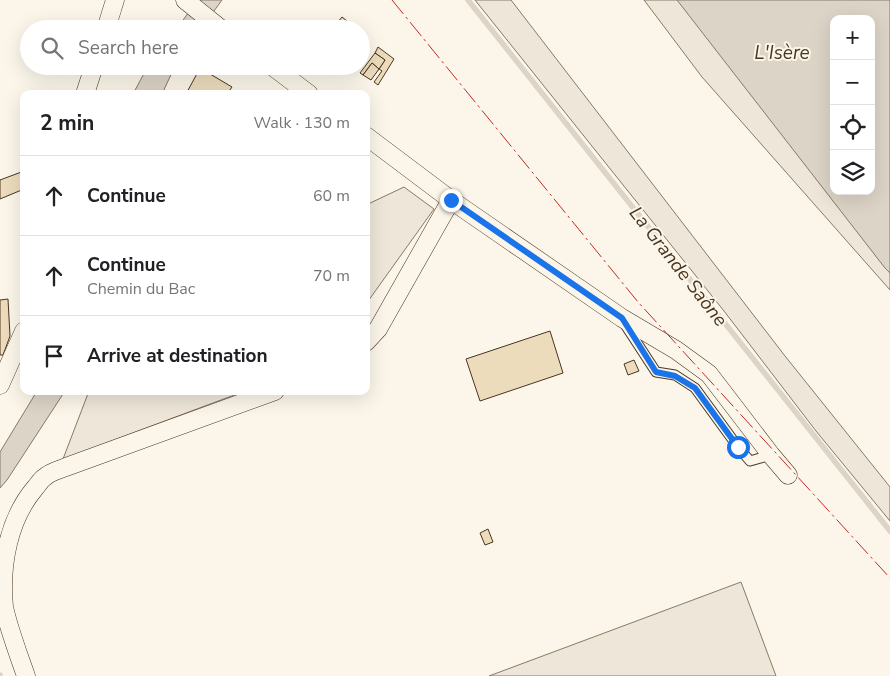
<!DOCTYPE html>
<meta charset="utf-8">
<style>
:root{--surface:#fff;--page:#f2f2f2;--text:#202124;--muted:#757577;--line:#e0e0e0}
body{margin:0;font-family:"Nunito Sans",sans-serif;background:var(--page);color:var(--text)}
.controls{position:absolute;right:15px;top:15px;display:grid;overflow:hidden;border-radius:10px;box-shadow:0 5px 20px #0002}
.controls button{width:45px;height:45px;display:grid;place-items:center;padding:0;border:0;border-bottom:1px solid var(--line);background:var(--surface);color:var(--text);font:25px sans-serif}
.stop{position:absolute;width:15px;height:15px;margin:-11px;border:4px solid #1a73e8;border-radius:50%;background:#fff}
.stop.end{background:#1a73e8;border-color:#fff;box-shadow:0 1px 5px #0008}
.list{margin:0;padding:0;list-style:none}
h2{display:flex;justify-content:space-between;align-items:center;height:65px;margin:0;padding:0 20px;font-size:21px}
h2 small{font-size:16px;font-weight:400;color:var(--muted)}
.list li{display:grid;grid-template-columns:32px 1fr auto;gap:15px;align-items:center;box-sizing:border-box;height:80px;padding:0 20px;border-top:1px solid var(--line)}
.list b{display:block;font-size:19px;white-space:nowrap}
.list p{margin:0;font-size:16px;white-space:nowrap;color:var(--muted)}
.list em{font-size:16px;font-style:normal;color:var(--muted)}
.icon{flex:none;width:28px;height:28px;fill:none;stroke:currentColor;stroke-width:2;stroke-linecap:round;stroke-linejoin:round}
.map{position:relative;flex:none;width:890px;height:676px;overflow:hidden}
.search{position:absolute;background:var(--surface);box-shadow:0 5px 20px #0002;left:20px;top:20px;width:350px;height:55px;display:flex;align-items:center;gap:12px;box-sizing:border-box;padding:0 18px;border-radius:28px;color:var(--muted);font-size:19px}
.panel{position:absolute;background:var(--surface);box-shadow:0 5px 20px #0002;left:20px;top:90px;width:350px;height:305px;border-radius:10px}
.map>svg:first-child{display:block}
</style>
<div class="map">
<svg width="890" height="676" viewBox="0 0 890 676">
<rect width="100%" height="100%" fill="#fbf6e9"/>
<g fill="#ede6d9" stroke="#887966">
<path d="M475,0h36l274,356 105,131v34l-74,-90 -92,-120z"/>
<path d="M644,0h77l113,191h37l19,8v91l-188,-213z"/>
<path d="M404,187l30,22 -68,95v-99z"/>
<path d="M89,391h156l-182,68z"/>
<path d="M741,582l35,94h-287z"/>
</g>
<g fill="#dcd4c6" stroke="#887966" fill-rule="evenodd">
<path d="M197,0h25l-21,29h-24z"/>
<path d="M677,0h213v273l-5,-5zM834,19h37v172h-37z"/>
<path d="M148,66h27l-13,28h-29z"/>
<path d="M37,391h28l-58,89 -7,8v-36z"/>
</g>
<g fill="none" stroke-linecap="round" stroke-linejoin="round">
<g stroke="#dcd4c6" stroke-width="5.5">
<path d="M468,0l422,531"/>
<path d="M0,675v1"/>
</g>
</g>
<g fill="#ecdcbc" stroke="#4a3520">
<path d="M342,17l15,12h-25z"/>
<path d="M378,47l16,12 -16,26 -4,-3 8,-11 -3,-2 6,-9 -10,-7z"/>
<path d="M375,53l10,7 -6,9 -7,-6 -9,12 -3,-2z"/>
<path d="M372,63l7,6 -8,11 -8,-5z"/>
<path d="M200,68l32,19 -5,7h-41z"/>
<path d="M24,171v18l-24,10v-19z"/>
<path d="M8,299l2,37 -7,19h-3v-55z"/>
<path d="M550,331l13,42 -83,28 -14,-42z"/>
<path d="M634,360l5,11 -11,4 -4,-11z"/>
<path d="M488,529l5,13 -8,3 -5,-12z"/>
</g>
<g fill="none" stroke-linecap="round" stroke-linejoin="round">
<defs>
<path id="service" d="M624,323l32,49 19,3 20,13 43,59 12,14 21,-6"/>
<g id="minor">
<path d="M185,0l36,29"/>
<path d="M106,29l9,-29"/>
<path d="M272,66l37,28"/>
<path d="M85,94l9,-28"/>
<path d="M366,136l85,64 171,118 54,32 33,24 62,81 17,20"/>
<path d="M366,342l12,-13 73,-129"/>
<path d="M0,385l24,-54"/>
<path d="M26,676c-8,-23 -17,-46 -22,-69 -4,-41 4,-87 31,-119 3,-3 6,-9 10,-11 5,-5 14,-7 21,-10l209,-76"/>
</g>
</defs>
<use href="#service" stroke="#4a3520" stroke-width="11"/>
<use href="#minor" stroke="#4a3520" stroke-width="19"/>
<use href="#service" stroke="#fbf6e9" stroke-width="9"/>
<use href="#minor" stroke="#fbf6e9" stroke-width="18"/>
<path stroke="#c62828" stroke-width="1" stroke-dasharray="18 4 2.5 4" stroke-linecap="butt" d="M392,0l246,302 252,276"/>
</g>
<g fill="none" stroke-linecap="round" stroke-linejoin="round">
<path stroke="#1a73e8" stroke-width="6" d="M451,200l171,118 34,54 19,4 20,12 43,59"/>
</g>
<g text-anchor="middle" stroke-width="4" stroke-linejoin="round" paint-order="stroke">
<g font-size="19" font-style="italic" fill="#4a3520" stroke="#fbf6e9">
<text x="782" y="59">L'Isère</text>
<text transform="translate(679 266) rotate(52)" y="7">La Grande Saône</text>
</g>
</g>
</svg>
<div class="controls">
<button>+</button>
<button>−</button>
<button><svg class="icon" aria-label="locate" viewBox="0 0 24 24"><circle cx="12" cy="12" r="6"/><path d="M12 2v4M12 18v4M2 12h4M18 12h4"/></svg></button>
<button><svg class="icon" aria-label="layers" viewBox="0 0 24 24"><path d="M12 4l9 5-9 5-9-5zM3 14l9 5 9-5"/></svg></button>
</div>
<div class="stop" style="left:738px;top:447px"></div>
<div class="stop end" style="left:451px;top:200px"></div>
<div class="search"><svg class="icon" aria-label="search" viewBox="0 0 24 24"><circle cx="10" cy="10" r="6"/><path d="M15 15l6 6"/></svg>Search here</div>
<section class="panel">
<h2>2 min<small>Walk · 130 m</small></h2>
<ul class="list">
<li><svg class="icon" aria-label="ahead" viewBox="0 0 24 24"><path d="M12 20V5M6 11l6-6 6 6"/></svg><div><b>Continue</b></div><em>60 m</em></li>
<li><svg class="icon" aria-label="ahead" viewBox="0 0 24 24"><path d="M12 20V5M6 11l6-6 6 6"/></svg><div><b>Continue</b><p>Chemin du Bac</p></div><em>70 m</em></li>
<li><svg class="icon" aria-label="arrive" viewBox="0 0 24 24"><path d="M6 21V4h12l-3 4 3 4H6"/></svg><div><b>Arrive at destination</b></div></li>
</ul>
</section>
</div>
